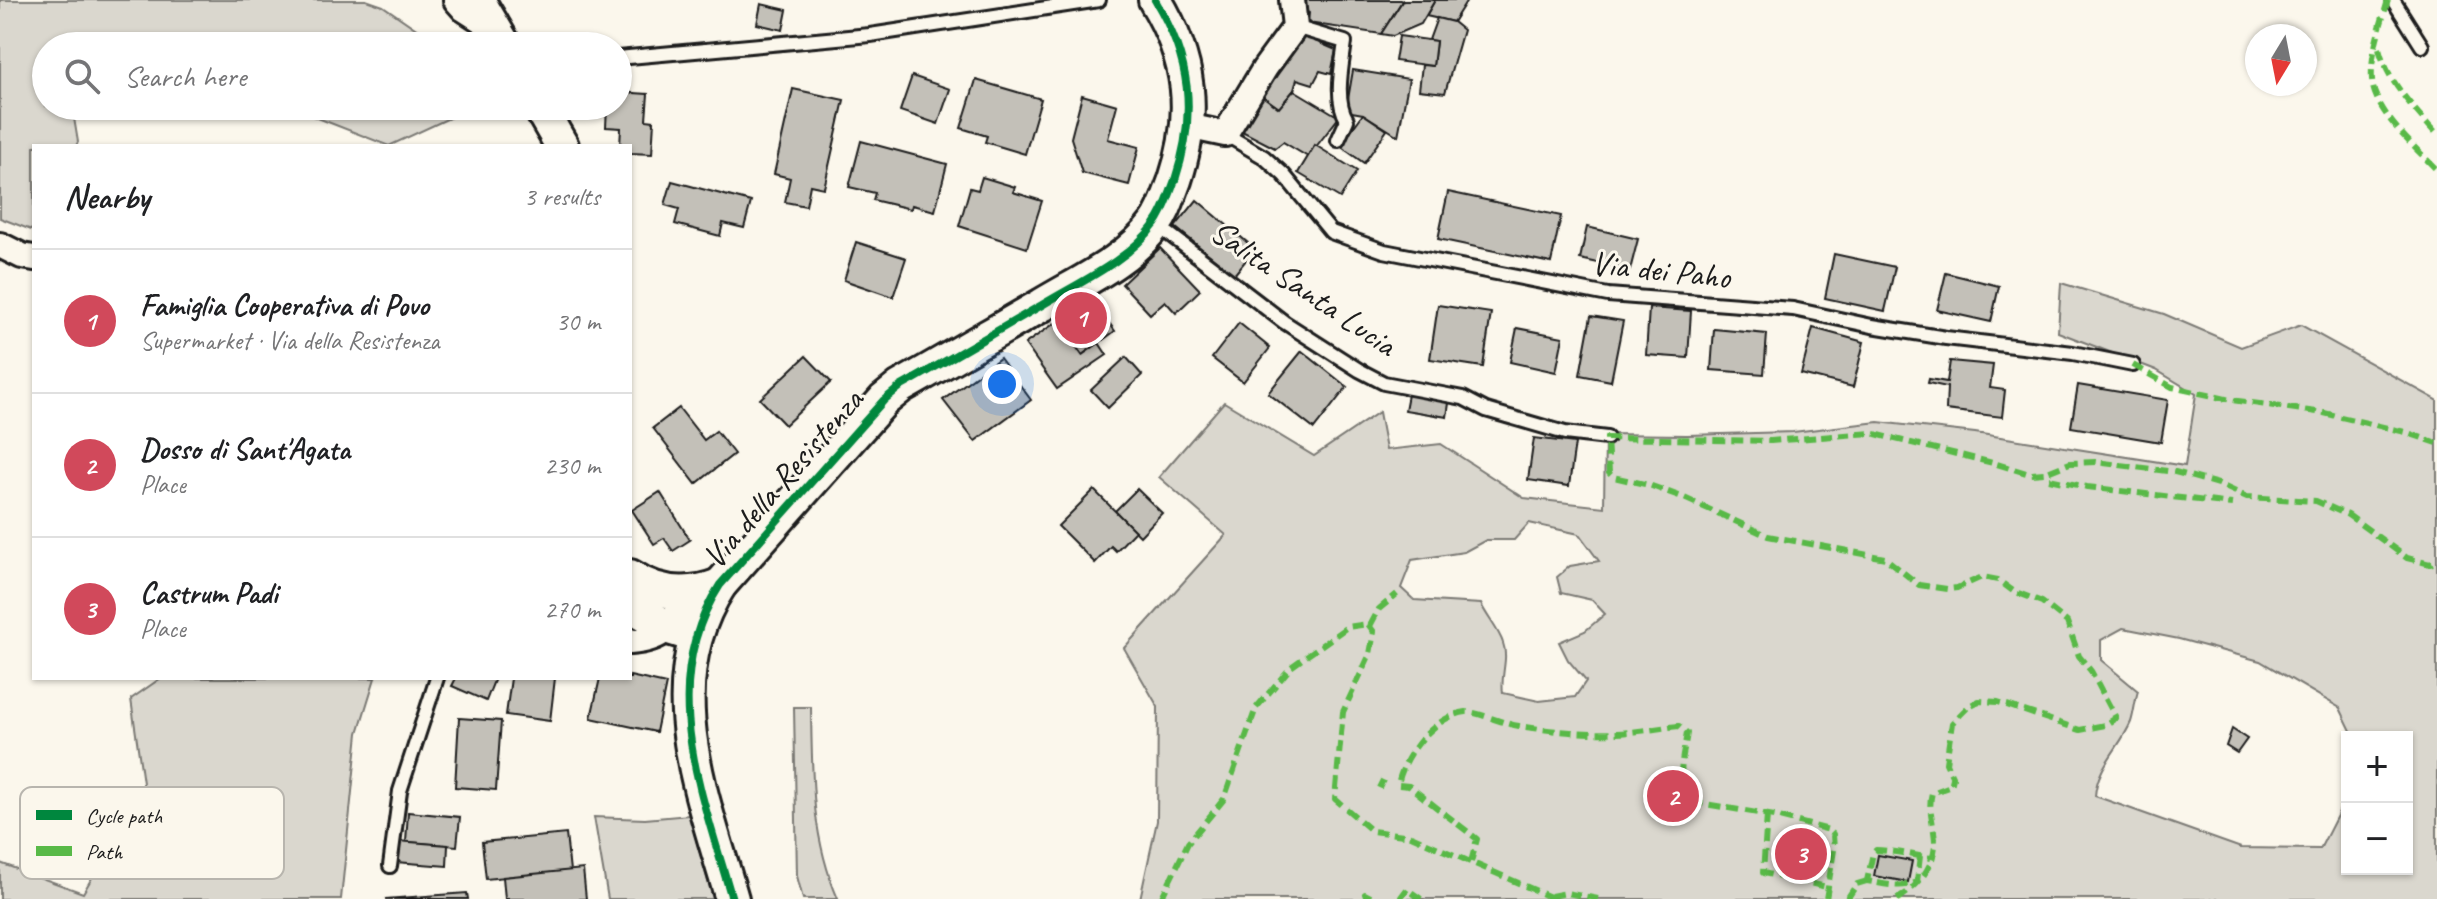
<!DOCTYPE html>
<meta charset="utf-8">
<style>
:root{--surface:#fff;--page:#f6f6f6;--text:#202124;--muted:#757577;--line:#e0e0e0;--accent:#d1495b}
body{margin:0;font-family:Caveat,sans-serif;background:var(--page);color:var(--text)}
.controls{position:absolute;right:24px;bottom:24px;display:grid;overflow:hidden;border-radius:0px;box-shadow:0 2px 6px #0004}
.controls button{width:72px;height:72px;display:grid;place-items:center;padding:0;border:0;border-bottom:2px solid var(--line);background:var(--surface);color:var(--text);font:40px sans-serif}
.compass{position:absolute;left:2245px;top:24px;width:72px;height:72px;border-radius:50%;background:var(--surface);box-shadow:0 2px 6px #0004;rotate:190deg}
.you{position:absolute;left:1002px;top:384px;width:28px;height:28px;margin:-20px;border:6px solid #fff;border-radius:50%;background:#1a73e8;box-shadow:0 0 0 12px #1a73e833}
.badge{display:grid;place-items:center;width:52px;height:52px;border-radius:50%;background:var(--accent);color:#fff;font-size:26px;font-weight:700}
.pin{position:absolute;translate:-50% -50%;border:4px solid #fff;box-shadow:0 2px 8px #0006}
.list{margin:0;padding:0;list-style:none}
h2{display:flex;justify-content:space-between;align-items:center;height:104px;margin:0;padding:0 32px;font-size:34px}
h2 small{font-size:26px;font-weight:400;color:var(--muted)}
.list li{display:grid;grid-template-columns:52px 1fr auto;gap:24px;align-items:center;box-sizing:border-box;height:144px;padding:0 32px;border-top:2px solid var(--line)}
.list b{display:block;font-size:30px;white-space:nowrap}
.list p{margin:0;font-size:26px;white-space:nowrap;color:var(--muted)}
.list em{font-size:26px;font-style:normal;color:var(--muted)}
.icon{flex:none;width:44px;height:44px;fill:none;stroke:currentColor;stroke-width:2;stroke-linecap:round;stroke-linejoin:round}
.map{position:relative;flex:none;width:2437px;height:899px;overflow:hidden}
.search{position:absolute;background:var(--surface);box-shadow:0 2px 6px #0004;left:32px;top:32px;width:600px;height:88px;display:flex;align-items:center;gap:20px;box-sizing:border-box;padding:0 28px;border-radius:44px;color:var(--muted);font-size:30px}
.panel{position:absolute;background:var(--surface);box-shadow:0 2px 6px #0004;left:32px;top:144px;width:600px;height:536px;border-radius:0px}
.map>svg:first-child{display:block}
</style>
<div class="map">
<svg width="2437" height="899" viewBox="0 0 2437 899">
<rect width="100%" height="100%" fill="#fbf7ec"/>
<filter id="ink" filterUnits="userSpaceOnUse"><feTurbulence type="fractalNoise" baseFrequency=".0125" numOctaves="2"/><feDisplacementMap in="SourceGraphic" scale="16" xChannelSelector="R" yChannelSelector="G"/><feConvolveMatrix kernelMatrix="1 2 1 2 8 2 1 2 1" color-interpolation-filters="sRGB"/></filter>
<g filter="url(#ink)">
<g fill="#dad7ce" stroke="#7b7a75" stroke-width="2" fill-rule="evenodd">
<path d="M0,0h366l17,6 58,40h-395v60h26l6,36 -2,4h-42v85l-34,-13z"/>
<path d="M287,106h188l-86,40z"/>
<path d="M2061,283l103,31 77,33 60,-22 136,75v499h-1297l17,-78 1,-114 -34,-59 102,-113 -67,-58 65,-75 90,54 65,-44 7,38 55,-6 83,54 80,9 1,-73 82,1 106,-3 85,-10 97,11 210,33 11,-72 -40,-24 -98,-38zM1529,523l50,11 20,27 -29,5 -13,11 4,16 31,7 13,14 -20,17 -26,11 9,18 18,21 -11,16 -36,4 -36,-8c-3,-17 6,-34 0,-50 -4,-13 -16,-26 -22,-39l-67,-4 -13,-12 11,-28 52,-8 22,-12h28zM2123,628l56,11 81,22 80,47 14,29h53v132h-60v-73l-27,53 -79,-1 -146,-52c2,-30 25,-48 36,-74 3,-9 4,-22 7,-31l-37,-31v-20z"/>
<path d="M161,678h214l-17,55 -17,166h-341v-36l83,30 61,-103 -13,-91z"/>
<path d="M794,707h17c1,68 0,129 27,192h-35l-6,-23z"/>
<path d="M689,815l24,84h-105l-14,-82 51,2z"/>
</g>
<g fill="#c3c0b8" stroke="#1c1c1c" stroke-width="2">
<path d="M1297,0h103l2,1 -21,33 -73,-11 1,-10 -14,-8z"/>
<path d="M1435,0h32l-14,22 -27,-6z"/>
<path d="M1435,0l-14,24 -28,12 -12,-2 22,-34z"/>
<path d="M761,4l26,6 -4,20 -26,-6z"/>
<path d="M1437,18l16,4 10,8 -18,63 -26,-3 3,-25 11,1 3,-25 -7,-1z"/>
<path d="M1301,35l35,15 -5,24 -11,-3 -7,13 -16,-5 -3,11 -15,18 -21,-15z"/>
<path d="M1399,36l37,5 -3,25 -38,-5z"/>
<path d="M1353,70l56,9 -11,57 -35,-22 -17,-3z"/>
<path d="M912,76l38,13 -12,35 -38,-13z"/>
<path d="M976,80l65,19 -16,55 -40,-12 2,-6 -26,-8z"/>
<path d="M793,89l51,11 -20,88 -14,-3 -4,21 -21,-4 5,-24 -16,-4z"/>
<path d="M1294,90l45,27 -31,40 -25,-15 -8,6 -41,-21 24,-34 21,15z"/>
<path d="M618,92l30,2 -2,26 8,1 -2,33 -22,-1v-7h-10l1,-18 -15,-1 1,-21h11z"/>
<path d="M1082,95l35,10 -9,34 31,8 -10,38 -47,-12 -11,-35z"/>
<path d="M1363,114l24,16 -23,33 -24,-17z"/>
<path d="M861,141l86,23 -12,47 -23,-6 -1,4 -38,-9 2,-7 -26,-6z"/>
<path d="M1315,145l42,26 -17,27 -42,-25z"/>
<path d="M982,177l33,10 -2,5 29,9 -15,47 -68,-22 11,-38 8,2z"/>
<path d="M672,181l79,21 -7,26 -21,-5 -3,13 -45,-12 4,-15 -14,-4z"/>
<path d="M1448,192l113,24 -10,47 -113,-24z"/>
<path d="M1197,200l58,49 -21,26 -59,-48z"/>
<path d="M1587,227l51,12 -8,31 -50,-11z"/>
<path d="M856,242l50,16 -13,39 -49,-17z"/>
<path d="M1160,248l40,42 -24,23 -11,-12 -15,13 -28,-30z"/>
<path d="M1834,254l61,13 -10,44 -60,-13z"/>
<path d="M1946,273l53,13 -8,36 -54,-12z"/>
<path d="M1091,298l24,33 -33,24 -24,-34z"/>
<path d="M1438,305l53,8 -8,54 -53,-8z"/>
<path d="M1649,308l42,3 -3,47 -42,-3z"/>
<path d="M1591,316l32,5 -12,60 -31,-6z"/>
<path d="M1058,321l24,34 17,-12 8,12 -50,34 -32,-45z"/>
<path d="M1239,323l31,25 -27,34 -31,-24z"/>
<path d="M1517,328l46,9 -7,35 -46,-10z"/>
<path d="M1813,328l51,14 -11,45 -52,-13z"/>
<path d="M1714,329l53,5 -3,40 -53,-4z"/>
<path d="M1302,351l45,36 -33,42 -46,-36z"/>
<path d="M806,356l25,26 -46,43 -25,-26z"/>
<path d="M1126,357l16,18 -34,33 -17,-18z"/>
<path d="M1000,358l31,42 -56,41 -32,-41z"/>
<path d="M1950,361l43,4 -3,23 15,2 -3,27 -56,-7 1,-23 -19,-4 1,-4 18,3z"/>
<path d="M2078,385l90,15 -7,42 -90,-15z"/>
<path d="M1409,389l41,7 -3,21 -42,-7z"/>
<path d="M679,408l25,32 12,-9 18,23 -38,30 -43,-56z"/>
<path d="M1534,438l41,5 -6,43 -41,-6z"/>
<path d="M1137,489l25,24 -22,23 -25,-25z"/>
<path d="M1094,490l41,41 -19,20 -5,-5 -16,17 -37,-37z"/>
<path d="M660,492l30,48 -17,11 -9,-13 -10,6 -22,-34z"/>
<path d="M630,676l36,8 -10,48 -65,-14 9,-40h30z"/>
<path d="M456,678h39l-9,23 -34,-15z"/>
<path d="M511,678h44l-5,43 -44,-6z"/>
<path d="M459,718l42,3 -5,69 -41,-3z"/>
<path d="M2232,729l15,10 -10,14 -11,-7z"/>
<path d="M408,812l52,5 -3,29 -51,-4z"/>
<path d="M566,834l4,37 -84,8 -4,-37z"/>
<path d="M397,841l51,4 -1,21 -51,-4z"/>
<path d="M1878,855l34,6 -4,21 -34,-6z"/>
<path d="M583,869l3,30h-81l-2,-22z"/>
<path d="M467,893l1,6h-83z"/>
</g>
<g fill="none" stroke-linecap="round" stroke-linejoin="round">
<defs>
<g id="lane">
<path d="M2393,0l29,46"/>
<path d="M1295,27l50,15c-3,24 -11,57 2,78l-9,20"/>
<path d="M618,58l252,-23 229,-35"/>
<path d="M1225,134l39,23 20,18 47,57 53,19 224,44 185,14 79,17 74,12 127,15 60,12"/>
<path d="M1169,234l115,88 75,48 25,13 79,15 23,12 79,23 42,5"/>
<path d="M390,866l10,-75 37,-113"/>
</g>
<g id="street">
<path d="M456,0l8,9 28,18"/>
<path d="M1187,126l38,8 40,-66 30,-41 -3,-27"/>
<path d="M0,245l22,11 12,2"/>
<path d="M630,642c38,-3 41,-17 56,-48"/>
</g>
<g id="secondary">
<path d="M478,0l27,46"/>
<path d="M539,106l23,40"/>
<path d="M630,576c28,19 59,21 90,9"/>
<path d="M630,605l39,23 26,8"/>
<path d="M732,899c-29,-103 -77,-214 -12,-314l164,-185 16,-13c48,-27 95,-55 142,-82 38,-23 86,-44 113,-81 10,-13 14,-29 20,-44 22,-67 16,-120 -20,-180"/>
</g>
</defs>
<use href="#lane" stroke="#1c1c1c" stroke-width="18"/>
<use href="#street" stroke="#1c1c1c" stroke-width="30"/>
<use href="#secondary" stroke="#1c1c1c" stroke-width="38"/>
<use href="#lane" stroke="#fbf7ec" stroke-width="12"/>
<use href="#street" stroke="#fbf7ec" stroke-width="24"/>
<use href="#secondary" stroke="#fbf7ec" stroke-width="32"/>
<g stroke="#58b947" stroke-width="6" stroke-dasharray="12 6" stroke-linecap="butt">
<path d="M2388,0c-7,25 -18,55 -16,80 2,32 44,68 65,90"/>
<path d="M2379,48c9,35 35,60 58,87"/>
<path d="M2133,365l39,22 59,13 93,13 81,19 32,11"/>
<path d="M2049,479l38,8 145,17"/>
<path d="M1370,626l9,-17 18,-15"/>
<path d="M1379,788l4,-8"/>
<path d="M1767,815l-4,58 64,14"/>
<path d="M1920,856l-3,26c-15,7 -33,2 -50,-1l6,-28 3,-3c18,1 37,5 55,8"/>
<path d="M1471,862l6,-23 -68,-53 -11,-1c5,-29 36,-69 68,-73 10,-1 38,12 53,14 32,5 66,8 98,7 21,-1 41,-5 62,-7l8,7c-4,27 -15,53 12,70l76,13 54,14 4,4 1,16 -8,49"/>
<path d="M1551,896l16,-3 31,6"/>
<path d="M1161,899l27,-56 36,-44 32,-91 35,-41 56,-40 21,-3 6,8 -4,22 -27,58 -8,87 37,32 39,5 144,63"/>
<path d="M1367,899l-2,-5 9,5"/>
<path d="M1402,899l-1,-2 6,-8 14,10"/>
<path d="M1847,899l10,-15 10,-3"/>
<path d="M1897,899c19,-10 38,-33 38,-56 0,-17 -8,-34 -3,-50l19,-7 2,-8 -7,-15 6,-40 17,-17 10,-5 19,1 82,28 25,-5 11,-7 -25,-47 -12,-15 -12,-34 -25,-20 -29,-11 -15,-11 -16,-3 -25,11 -10,1 -28,-4 -34,-27 -117,-22 -86,-39 -33,-12 -36,-8 -4,-4 -2,-35 164,3 100,-8 126,31 33,10 15,-1 25,-10 25,-1 80,10 43,12 29,13 69,4 32,14 59,43 23,6 7,-3"/>
</g>
<defs>
<path id="cycleway" d="M732,899c-29,-103 -77,-214 -12,-314l164,-185 16,-13c48,-27 95,-55 142,-82 38,-23 86,-44 113,-81 10,-13 14,-29 20,-44 22,-67 16,-120 -20,-180"/>
</defs>
<use href="#cycleway" stroke="#fbf7ec" stroke-width="13"/>
<use href="#cycleway" stroke="#00873e" stroke-width="8"/>
</g>
</g>
<g text-anchor="middle" stroke-width="6" stroke-linejoin="round" paint-order="stroke">
<g font-size="34" fill="#1c1c1c" stroke="#fbf7ec">
<text transform="translate(1661 269) rotate(6)" y="12">Via dei Paho</text>
<text transform="translate(1304 287) rotate(34)" y="12">Salita Santa Lucia</text>
<text transform="translate(782 478) rotate(-49)" y="12">Via della Resistenza</text>
</g>
</g>
<rect x="20" y="787" width="264" height="92" rx="12" fill="#fbf7ec" stroke="#b8b5ae" stroke-width="2"/>
<rect x="36" y="810" width="36" height="10" fill="#00873e"/>
<rect x="36" y="846" width="36" height="10" fill="#58b947"/>
<g font-size="22" fill="#1c1c1c">
<text x="86" y="823">Cycle path</text>
<text x="86" y="859">Path</text>
</g>
</svg>
<div class="controls">
<button>+</button>
<button>−</button>
</div>
<svg class="compass" viewBox="-18 -18 36 36"><path d="M0-13l5 13h-10z" fill="#e53935"/><path d="M0 13l5-13h-10z" fill="#757577"/></svg>
<div class="you"></div>
<div class="pin badge" style="left:1081px;top:318px">1</div>
<div class="pin badge" style="left:1673px;top:796px">2</div>
<div class="pin badge" style="left:1801px;top:854px">3</div>
<div class="search"><svg class="icon" aria-label="search" viewBox="0 0 24 24"><circle cx="10" cy="10" r="6"/><path d="M15 15l6 6"/></svg>Search here</div>
<section class="panel">
<h2>Nearby<small>3 results</small></h2>
<ul class="list">
<li><span class="badge">1</span><div><b>Famiglia Cooperativa di Povo</b><p>Supermarket · Via della Resistenza</p></div><em>30 m</em></li>
<li><span class="badge">2</span><div><b>Dosso di Sant'Agata</b><p>Place</p></div><em>230 m</em></li>
<li><span class="badge">3</span><div><b>Castrum Padi</b><p>Place</p></div><em>270 m</em></li>
</ul>
</section>
</div>
